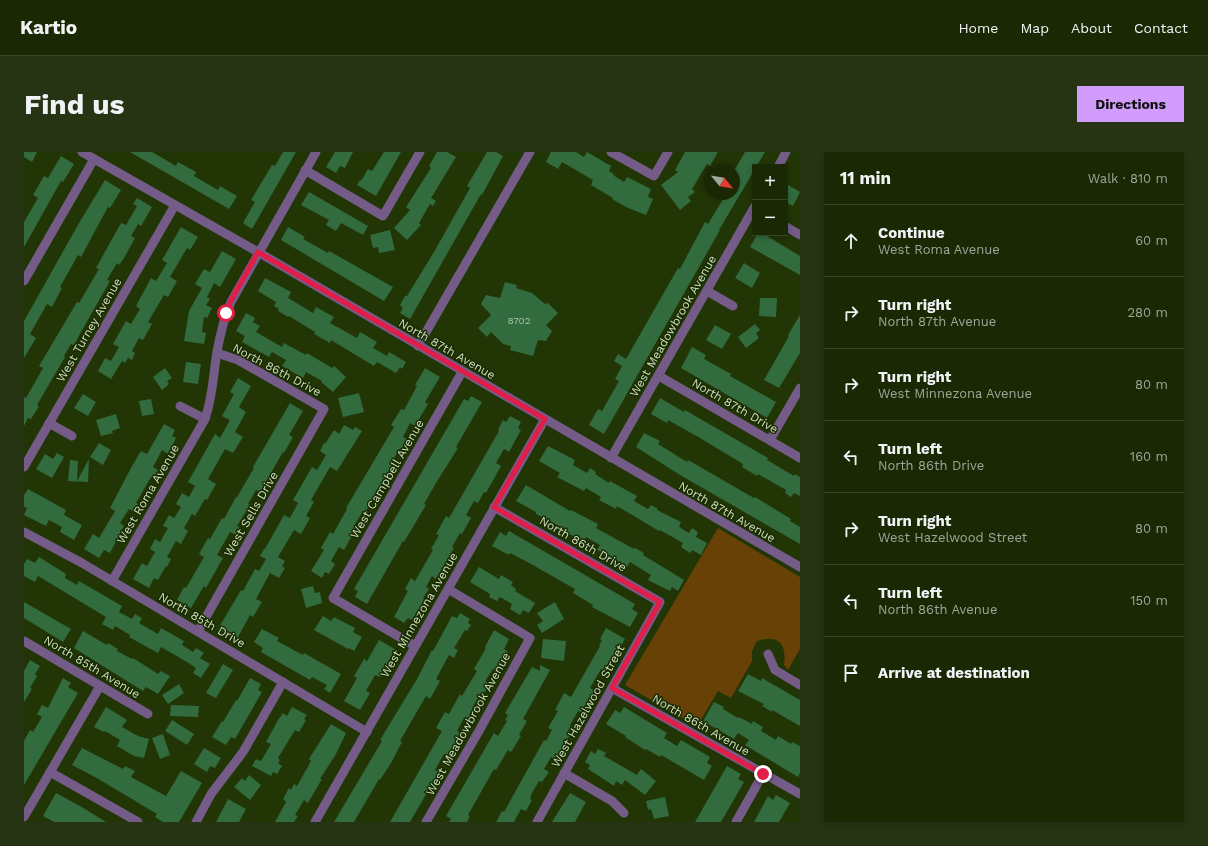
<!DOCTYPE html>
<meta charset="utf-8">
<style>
:root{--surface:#1a2804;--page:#273413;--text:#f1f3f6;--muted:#9fa69a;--line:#384426;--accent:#d29cfd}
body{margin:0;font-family:"Work Sans",sans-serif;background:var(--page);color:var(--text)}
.controls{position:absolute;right:12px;top:12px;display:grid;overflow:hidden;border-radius:0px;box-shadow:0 2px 6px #0003}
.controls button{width:36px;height:36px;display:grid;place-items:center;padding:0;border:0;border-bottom:1px solid var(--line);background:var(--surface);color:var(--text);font:20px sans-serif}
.compass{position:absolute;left:680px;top:12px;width:36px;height:36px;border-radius:50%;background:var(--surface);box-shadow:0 2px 6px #0003;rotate:120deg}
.stop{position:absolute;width:12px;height:12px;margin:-9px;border:3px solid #e11d48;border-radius:50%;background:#fff}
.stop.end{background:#e11d48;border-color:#fff;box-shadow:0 1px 4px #0008}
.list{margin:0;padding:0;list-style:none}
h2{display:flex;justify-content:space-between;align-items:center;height:52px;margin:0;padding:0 16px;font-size:17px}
h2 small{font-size:13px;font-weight:400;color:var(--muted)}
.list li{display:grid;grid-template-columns:26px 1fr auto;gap:12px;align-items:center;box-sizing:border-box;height:72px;padding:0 16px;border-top:1px solid var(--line)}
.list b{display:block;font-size:15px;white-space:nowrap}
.list p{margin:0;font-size:13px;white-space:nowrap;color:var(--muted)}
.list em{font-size:13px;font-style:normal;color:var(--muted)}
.icon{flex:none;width:22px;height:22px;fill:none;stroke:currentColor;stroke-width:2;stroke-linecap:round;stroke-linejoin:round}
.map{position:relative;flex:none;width:776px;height:670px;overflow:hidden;border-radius:0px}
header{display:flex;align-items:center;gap:24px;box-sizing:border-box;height:56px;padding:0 20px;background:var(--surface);border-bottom:1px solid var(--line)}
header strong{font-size:19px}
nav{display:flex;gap:22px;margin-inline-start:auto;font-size:14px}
.intro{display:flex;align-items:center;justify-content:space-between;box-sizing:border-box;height:96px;padding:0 24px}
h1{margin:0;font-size:28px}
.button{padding:10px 18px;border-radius:0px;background:var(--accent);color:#111;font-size:14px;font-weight:700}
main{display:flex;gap:24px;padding:0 24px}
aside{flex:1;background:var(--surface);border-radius:0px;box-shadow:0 2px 6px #0003}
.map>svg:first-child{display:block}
</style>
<header>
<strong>Kartio</strong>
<nav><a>Home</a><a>Map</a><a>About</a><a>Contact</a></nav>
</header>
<div class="intro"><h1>Find us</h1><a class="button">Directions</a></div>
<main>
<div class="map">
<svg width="776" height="670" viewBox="0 0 776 670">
<rect width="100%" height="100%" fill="#223505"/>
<path fill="#684106" d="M694,376l82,49v72l-12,21 -4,-5c3,-22 -6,-31 -27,-24l-5,10v10l-21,37 -13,-7 -21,35 -72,-41z"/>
<g fill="#316b3e">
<path d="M0,0h13l-5,10 -8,-5z"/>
<path d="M106,0h22l24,14 2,-4 18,10 -2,4 24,14 2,-4 17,10 -8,13z"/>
<path d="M259,0h13l-44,77 -9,-6 12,-21 -4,-2 21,-35 3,1z"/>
<path d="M311,0h18l-8,16 -5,-2 -4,7 -10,-6z"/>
<path d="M360,0h17l-25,44 -19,-11 3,-5 1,1 7,-12 4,2z"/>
<path d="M413,0h10l9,5 -25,41 5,3 -3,5 -3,-2 -11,19 2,2 -14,15 -13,-12 16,-18 -4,-3 25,-39 -2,-2z"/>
<path d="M463,0h9l7,4 -21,39 -1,-1 -71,125 -10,-6 3,-5 -3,-3 5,-9h2l27,-44 36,-64 -3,-2z"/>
<path d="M527,0h25l8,5 3,-5 24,14 -2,5 5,3 -1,1 11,7 3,-5 24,12 -3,8 5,2 -7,16 -20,-8 -14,-8 1,-1 -22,-13 2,-5 -31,-18 -4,7 -12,-7z"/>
<path d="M661,0h33l-8,14 -3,-2 -15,25 3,3 -7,5 3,4 -11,9 -19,-25 17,-13 -3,-2z"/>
<path d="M721,0h20l-9,15h-1v2l-36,61h1l-116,204 -15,-9 9,-16 4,2 17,-30 -4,-2 7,-13 -8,-5 4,-7 8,5 52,-91 2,1 25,-47 3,2 18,-30h8v-23z"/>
<path d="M37,4l13,8 -11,18 -2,-1 -37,66v-25l14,-24 -5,-3 11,-19 4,2z"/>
<path d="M81,28l16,10 -11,18 -2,-1 -27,50 -3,-2 -18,32 2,1 -10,19 -5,-3 -17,30 6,4 -12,20v-37l55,-98z"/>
<path d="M761,31l15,9 -7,14 -8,-4z"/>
<path d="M285,40l59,34 -5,9 -22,-12 -5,8 -10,-6 3,-5 -28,-15z"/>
<path d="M113,46l15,9 -11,19 -3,-2 -7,12 4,2 -11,20 -5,7 -2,-2 -10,17 3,1 -29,51 -7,13 -3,-1 -7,12 1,1 -28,48 2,1 -8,13 -3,-1 -4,8v-29l2,1 17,-30 -4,-2 38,-64 2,1 20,-34 -3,-1 25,-45 5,2 11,-19 -4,-2z"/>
<path d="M157,75l17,10 -8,13 -3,-2 -17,29 7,4 -9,16 -4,-2 -16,27 4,2 -9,16 -4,-2 -7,13 3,2 -3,7 -4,-2 -3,5 -3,-2 -11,18 -13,-8 7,-13 6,3 8,-14 -6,-3 13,-23 5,3 9,-15 -4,-3 15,-28 5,3 11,-18 -5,-3z"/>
<path d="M264,75l17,10 -2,2 25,14 1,-2 64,36 -9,14 -103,-61z"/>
<path d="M366,78l5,20 -16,3 -1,-6 -5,1 -3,-13z"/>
<path d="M734,81h4l38,23v19l-50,-28z"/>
<path d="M198,99l14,8 -16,28 -6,-4 -7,14 3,2 -4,6 6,3 -5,10 -3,-1 -2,15 4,1 -2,11 -20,-3 5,-30 13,-23 -7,-4 9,-15 6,3z"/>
<path d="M720,111l16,10 -8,15 -17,-10z"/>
<path d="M241,126l26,14 -3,6 25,15 3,-6 18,10 -4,6 27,15 3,-6 7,4 10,6 -4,6 14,8 2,-4 17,10 -4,7 -2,-2 -4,6 -19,-11 -3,4 -43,-26 -1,3 -16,-9 1,-2 -26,-16 -1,1 -10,-6 1,-2 -5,-3 2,-4 -18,-11z"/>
<path d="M481,130l12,3 -1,3 16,5 13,11 3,-1 10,10 -12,12 6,6 -6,10 -8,-1 -5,16 -23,-6 1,-4 -8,-2 -12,-12 -4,5 -9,-9 13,-13 -10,-11 5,-9 14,3z"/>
<path d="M736,146h17l-1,19 -17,-1z"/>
<path d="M222,161l9,5 -2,4 7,4 -4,6 26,15 2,-4 22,12 1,-2 25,15 2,-2 12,11 -13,15 -12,-10 1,-1 -16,-9 -3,6 -21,-12 4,-6 -14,-8 -3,5 -27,-15 3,-6 -9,-5z"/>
<path d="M776,163v38l-21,35 -15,-8 25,-44 -1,-1z"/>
<path d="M731,172l5,6 -4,3 3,5 -13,10 -8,-11z"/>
<path d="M691,173l16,9 -9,15 -16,-9z"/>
<path d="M668,195l14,8 -2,4 27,15 -1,2 46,26 -9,16 -86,-50z"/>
<path d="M162,210l15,2 -3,20 -15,-2z"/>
<path d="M141,216l7,10 -5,3 2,3 -7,6 -9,-13z"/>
<path d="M401,216l15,9 -15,25 3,2 -13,22 -5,-3 -7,14 4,2 -6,11 -2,-1 -8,15 1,1 -27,48 -2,-2 -9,15 3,1 -13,23 -5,-3 -8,14 4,3 -6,10 -4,-2 -3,6 -11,-7 13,-21 -3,-2 9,-16 3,2 14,-25 -1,-1 48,-81 -3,-2 10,-16 3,1 13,-24 -2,-1z"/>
<path d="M214,226l13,8 -12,21 7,5 -11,20 8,5 -10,16 -8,-4 -17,30 8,5 -9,16 -2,-1 -10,17 -3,-2 -8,14 4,3 -7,13 -5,-3 -9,16 4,2 -4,8 -1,-1 -8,14 -4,-2 -5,10 -16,-9 9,-16 5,3 8,-14 -5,-3 5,-10 5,3 8,-14 -5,-2 6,-11 5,3 7,-11 -5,-3 6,-11 7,4 6,-11 -7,-4 27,-48 5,4 10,-18 -8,-4 12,-22 -4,-2z"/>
<path d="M335,241l5,19 -21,5 -5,-19z"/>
<path d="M59,242l13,8 -8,14 -14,-8z"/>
<path d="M447,244l11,6 -26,45 2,1 -22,35 -12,21 2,1 -22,37 -1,-1 -36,63 -12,-7 3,-6 -4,-2 110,-190 4,2z"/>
<path d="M636,246l24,14 1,-2 83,48 -1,2 27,16 1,-2 5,3v19l-6,-3 -3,4 -6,-4 1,-3 -28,-16 -1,2 -15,-9 1,-3 -43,-26 -32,-18 -1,3 -16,-9z"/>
<path d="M127,247l3,15 -12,2 -3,-15z"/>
<path d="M266,251l13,8 -14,24 4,2 -9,16 -1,-1 -23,40 -4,-2 -8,14 2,1 -13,21 3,2 -4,7 -6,-3 -13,23 6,3 -17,30 -2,-2 -13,22 -14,-8 7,-13 2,1 18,-31 -5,-3 9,-16 2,1 12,-21 2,1 12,-22h1l17,-29 -1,-1z"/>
<path d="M92,262l4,14 -8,3 1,2 -12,3 -5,-16z"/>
<path d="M486,264l11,6 -3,6 3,2 -12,22 -5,-3 -8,14 5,3 -15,27 -2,-1 -6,11 -4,-2 -8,14 5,3 -9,16 -2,-1 -8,14 2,1 -18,31 -4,-3 -6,11 3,2 -6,9 2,1 -13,21 -4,-2 -4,5 -10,-6 14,-26 -3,-2 6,-11 4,3 18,-31 -2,-1 8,-14 -3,-1 10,-18 3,2 50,-87 -1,-1 5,-10 3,2z"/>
<path d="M140,272l11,6 -3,6 4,2 -8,16 -6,-4 -9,17 5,3 -5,8 -2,-1 -15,26 2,1 -4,8 -5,-3 -9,14 4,3 -14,27 -6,-3 -5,8 -15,-9 9,-15 6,4 16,-27 -5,-3 22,-42 9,-15 6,3z"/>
<path d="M320,273l9,5 2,-3 7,4 -25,40 -7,-4 -19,33 3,2 -8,14 4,2 -9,16 -7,-4 -16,27 7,4 -3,5 3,2 -6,10 -9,-5 -14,26 6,3 -9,15 -3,-2 -13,24 -19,-10 23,-39 2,1 12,-22 4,2 7,-12 -6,-3 4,-7h1l19,-34 6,3 8,-15 -5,-3 19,-33 5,3 9,-15 -6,-4 4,-8 1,1 9,-14 5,4z"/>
<path d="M620,281l16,8 -2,3 29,18 1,-2 66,38 1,-1 36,22 -1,2 10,6v17l-120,-69 -44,-28z"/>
<path d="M75,291l12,7 -8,15 -13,-8z"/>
<path d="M524,294l27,14 -2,5 14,8 3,-5 6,4 -1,2 14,9 1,-2 27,15 -3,5 14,8 3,-4 7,4 -1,1 24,12 -2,5 10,6 3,-5 6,4 -2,5 11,6 -6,12 -9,-5 -2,3 -9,-6 2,-4 -23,-13 -1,1 -42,-25 -1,3 -17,-9 2,-3 -15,-9 -2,3 -27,-14 3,-4 -21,-12z"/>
<path d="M33,301l7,4 -12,21 -16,-9 9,-15 8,5z"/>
<path d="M65,307l-1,23 -20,-1 2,-21 8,1 -1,20z"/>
<path d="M502,333l44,26 1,-1 27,14 -2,4 38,21 1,-1 9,5 -1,2 41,25 -6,11 -6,-4 -2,4 -22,-11 3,-5 -21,-13 -3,5 -21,-13 -9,-4 3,-5 -14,-8 -3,5 -17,-10 1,-2 -31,-16v-2l-20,-11z"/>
<path d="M4,337l38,21 -2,5 18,10 -8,15 -14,-8 2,-5 -13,-7 -3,6 -22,-11 3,-7 -3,-1v-12z"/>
<path d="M485,379l126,73 -3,5 6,4 -8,14 -38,-20 1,-2 -20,-12 2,-4 -44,-25 -21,-11 -1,2 -17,-9 8,-14 6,4z"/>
<path d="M15,405l27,17 -1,4 12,7 2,-4 43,25 -3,6 13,7 3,-5 7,4 -3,5 19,11 3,-6 23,13 -2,4 11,7 3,-4 8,5 -4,5 10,6 -9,14 -8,-5 3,-5 -9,-6 -26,-15 -3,6 -29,-16 1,-2 -15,-9 -2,4 -11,-6 4,-7 -68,-41 -3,6 -11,-6v-12l3,-5 8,4z"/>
<path d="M455,415l20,12 2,-4 12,7 -2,3 5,4 -1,2 20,12 -6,10 -6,-3 -3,5 -10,-6 2,-5 -12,-7 -3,4 -8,-4 1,-3 -20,-12z"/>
<path d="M289,434l2,7 5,-1 2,11 -16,5 -5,-19z"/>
<path d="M0,450l47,27 -8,13 -39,-24z"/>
<path d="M531,450l9,17 -22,14 -5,-8 6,-4 -6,-8z"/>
<path d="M436,461l10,6 -2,4 3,2 -4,6 -2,-1 -11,18 4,2 -4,8 -5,-3 -13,24 4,2 -10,18 -4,-3 -26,45 2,1 -11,21 -11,17 -1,-1 -25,43h-20l48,-81 -2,-1 37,-61 15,-29 1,1 19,-35 5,2z"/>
<path d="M299,464l8,5 3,-4 21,11 -2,4 9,5 -8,14 -5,-3 -1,1 -34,-19z"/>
<path d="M582,476l19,11 -13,22 -6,11 -5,-3 -11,19 5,3 -9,15 -4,7 -4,-2 -8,14 1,1 -3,5 3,2 -16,27 -4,-3 -7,12 5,3 -7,10 -3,-1 -7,12 -2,6 2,1 -6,11 -5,-2 -7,13h-18l6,-11 2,1 40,-72 2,1 6,-11 -4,-2 10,-17 -3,-1 9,-17 7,4 29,-51h-1l3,-6 -2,-1z"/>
<path d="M238,477l17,9 -2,3 26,14 1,-2 37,21 -11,19 -6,-4 3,-4 -15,-8 -2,3 -49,-28 2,-4 -9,-6z"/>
<path d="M470,478l15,9 -5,10 4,3 -11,19 -4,-2 -8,12 5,3 -7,11 -2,-2 -9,15 3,2 -7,11 -4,-3 -7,13 5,3 -4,7 -10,15 -4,-2 -9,16 4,2 -29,50h-20l52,-91 -6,-3 9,-16 4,2 11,-20 2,2 15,-25 -3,-2 12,-21 -1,-1z"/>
<path d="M59,479l24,14 1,-2 10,6 -1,2 15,8 1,-1 25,16 3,-3 9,5 -12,18 -12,-7 -3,4 -69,-43z"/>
<path d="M519,487l23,2 -2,20 -23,-3z"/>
<path d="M355,488l16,9 -15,28 -5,-2 -9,16 4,2 -10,17 -16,-9 13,-23 -3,-2 10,-17 3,2z"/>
<path d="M6,508l10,6 -5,8 2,2 -7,12 2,1 -8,13v-31z"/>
<path d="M199,512l10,6 -17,28 -10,-5z"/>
<path d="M516,513l10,5 -27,49 4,2 -8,14 2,1 -10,16 -3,-2 -12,20 -2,-1 -26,46 2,1 -3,6h-18l2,-3 -5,-3 48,-83 4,3 9,-15 -2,-1 3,-5 -3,-2 27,-46 8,4z"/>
<path d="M724,522l13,7 1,-3 38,22v26l-28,-16v2l-10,-6 2,-2 -26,-13z"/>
<path d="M39,526l8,5 -3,4 10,6 -54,92v-44l6,-11 3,2 9,-15 -5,-3 5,-9 6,3z"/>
<path d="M226,526l11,6 -3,6 4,2 -27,47 -4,-2 -5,8 -14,-8 10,-16 1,1 13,-22 1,1z"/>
<path d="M155,532l5,9 -16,11 -6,-9z"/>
<path d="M690,550l10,5 -1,2 15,9 1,-1 13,7 1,-3 10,6 -2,4 15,9 2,-4 13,8 1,-2 8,4v27l-2,4 -53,-32 4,-5 -11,-7 -4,6 -31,-18z"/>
<path d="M147,553l28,1 -1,11 -28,-1z"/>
<path d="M82,555l21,13 -5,7 16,9 11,3 -5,19 -10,-2 -17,-10 3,-6 -15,-9 -1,1 -10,-5z"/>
<path d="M268,555l15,8 -3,4 2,1 -7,12 -4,-2 -17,28 2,2 -2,3 4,3 -5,8 -4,-2 -2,4 -19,-10 4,-7 5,2 10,-17 -5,-2 12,-22 5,-7 4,3z"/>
<path d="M600,555l43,26 -3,5 13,8 4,-6 29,17 -3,6 5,3 -8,14 -43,-25 -1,2 -14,-8 -1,1 -20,-13 1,-1 -20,-12 9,-14 5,3z"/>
<path d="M148,568l22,14 -7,11 -22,-14z"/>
<path d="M307,572l15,9 -10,21 -16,25h2l-14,24 -4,-3 -9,15 3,1 -4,6h-19l11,-20 -3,-3 6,-11 2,2 3,-6 3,2 14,-25 -2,-2z"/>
<path d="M139,582l7,21 -10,4 -8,-21z"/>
<path d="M58,596l41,21 2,-3 10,5 -4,6 35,19 15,-25 21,12 -23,39h-16l-8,-5 2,-3 -62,-37 -23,-12z"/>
<path d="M180,596l17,10 -6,10 -5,-2 -3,6 -13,-8z"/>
<path d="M574,597l8,4 -2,3 33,19 4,-6 15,12 -11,14 -20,-15 -3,5 -6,-4 -2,5 -26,-17 2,-4 -5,-3 6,-11 4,3z"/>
<path d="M703,614l14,8 -3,5 6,3 -23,40h-26z"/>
<path d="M225,623l12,10 -11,15 -16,-13 8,-9 3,3z"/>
<path d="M32,641l24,13 26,16h-52l-11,-6z"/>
<path d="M546,641l16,9 -11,20h-23z"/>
<path d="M752,643l14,8 -11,19h-25l14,-26 5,4z"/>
<path d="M641,645l4,19 -15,3 -3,-10 -3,1 -2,-9z"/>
<path d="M204,647l18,10 -7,13h-23z"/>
</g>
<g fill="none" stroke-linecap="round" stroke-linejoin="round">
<g stroke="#745b88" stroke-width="9">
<path d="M58,0l176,100 542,315"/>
<path d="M587,0l43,24 14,-24"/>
<path d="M754,15l8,-15"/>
<path d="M281,18l78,46 37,-64"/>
<path d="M761,74l15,9"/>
<path d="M0,129l70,-122"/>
<path d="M683,139l26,15"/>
<path d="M394,194l112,-194"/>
<path d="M635,224l141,82"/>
<path d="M156,254l25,13"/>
<path d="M25,271l23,13"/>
<path d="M746,288l30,-52"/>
<path d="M587,306l144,-252"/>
<path d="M0,315l151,-262"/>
<path d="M470,355l166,95 -123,220"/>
<path d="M0,380l58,31 285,169"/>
<path d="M88,429l93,-162c8,-23 8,-43 12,-67 3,-17 7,-34 14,-50l85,-150"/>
<path d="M174,479l126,-222 -86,-49 -21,-7"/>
<path d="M0,489l124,73"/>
<path d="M391,494l-82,-48 129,-226"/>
<path d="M744,502l7,16 25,15"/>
<path d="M588,536l188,106"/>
<path d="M26,620l88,50"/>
<path d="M540,621l48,28 12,12"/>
<path d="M0,665l76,-131"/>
<path d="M172,670l15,-28 32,-42 40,-70"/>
<path d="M291,670l230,-403"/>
<path d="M402,670l53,-91 51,-93 -82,-49"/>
<path d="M712,670l27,-48"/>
</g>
</g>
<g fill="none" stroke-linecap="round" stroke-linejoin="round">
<path stroke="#e11d48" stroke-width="5" d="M202,161l4,-11 28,-50 287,167 -51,88 166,95 -48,86 151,86"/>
</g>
<g text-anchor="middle" stroke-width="3" stroke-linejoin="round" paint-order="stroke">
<g font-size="10" fill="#a8c29f">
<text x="495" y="172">8702</text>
</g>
<g font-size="12" fill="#cfdfbf" stroke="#192b00">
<text transform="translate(649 174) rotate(-60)" y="4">West Meadowbrook Avenue</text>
<text transform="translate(65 178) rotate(-60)" y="4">West Turney Avenue</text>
<text transform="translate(423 197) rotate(30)" y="4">North 87th Avenue</text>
<text transform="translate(253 218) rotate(28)" y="4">North 86th Drive</text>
<text transform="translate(711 254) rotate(30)" y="4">North 87th Drive</text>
<text transform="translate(363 327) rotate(-60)" y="4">West Campbell Avenue</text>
<text transform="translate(124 342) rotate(-60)" y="4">West Roma Avenue</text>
<text transform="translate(703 360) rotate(30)" y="4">North 87th Avenue</text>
<text transform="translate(227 362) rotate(-60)" y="4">West Sells Drive</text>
<text transform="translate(559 392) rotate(30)" y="4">North 86th Drive</text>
<text transform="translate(395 463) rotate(-60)" y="4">West Minnezona Avenue</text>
<text transform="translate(178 468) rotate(30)" y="4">North 85th Drive</text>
<text transform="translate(68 515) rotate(31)" y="4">North 85th Avenue</text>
<text transform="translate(564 554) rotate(-61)" y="4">West Hazelwood Street</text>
<text transform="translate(444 572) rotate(-61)" y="4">West Meadowbrook Avenue</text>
<text transform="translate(677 573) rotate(30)" y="4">North 86th Avenue</text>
</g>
</g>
</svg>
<div class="controls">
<button>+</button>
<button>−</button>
</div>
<svg class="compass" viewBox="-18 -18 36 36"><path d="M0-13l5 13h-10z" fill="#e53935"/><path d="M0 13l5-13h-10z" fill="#9fa69a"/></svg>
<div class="stop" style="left:202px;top:161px"></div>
<div class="stop end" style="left:739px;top:622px"></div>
</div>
<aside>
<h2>11 min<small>Walk · 810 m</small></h2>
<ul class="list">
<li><svg class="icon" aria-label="ahead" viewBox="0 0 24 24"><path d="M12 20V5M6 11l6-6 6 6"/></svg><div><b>Continue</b><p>West Roma Avenue</p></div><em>60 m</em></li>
<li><svg class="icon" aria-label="right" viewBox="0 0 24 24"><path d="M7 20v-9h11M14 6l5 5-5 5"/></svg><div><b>Turn right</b><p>North 87th Avenue</p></div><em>280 m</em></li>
<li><svg class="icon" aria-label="right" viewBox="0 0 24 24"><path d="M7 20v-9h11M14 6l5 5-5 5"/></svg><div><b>Turn right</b><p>West Minnezona Avenue</p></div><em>80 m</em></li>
<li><svg class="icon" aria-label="left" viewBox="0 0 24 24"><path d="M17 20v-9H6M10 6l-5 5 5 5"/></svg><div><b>Turn left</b><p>North 86th Drive</p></div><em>160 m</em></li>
<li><svg class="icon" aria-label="right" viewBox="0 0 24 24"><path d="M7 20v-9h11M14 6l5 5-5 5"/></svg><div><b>Turn right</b><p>West Hazelwood Street</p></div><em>80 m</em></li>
<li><svg class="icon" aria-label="left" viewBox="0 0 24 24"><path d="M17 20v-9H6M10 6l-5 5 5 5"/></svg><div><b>Turn left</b><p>North 86th Avenue</p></div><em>150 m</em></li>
<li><svg class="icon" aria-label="arrive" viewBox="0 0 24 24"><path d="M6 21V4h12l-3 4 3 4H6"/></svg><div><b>Arrive at destination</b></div></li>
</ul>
</aside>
</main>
